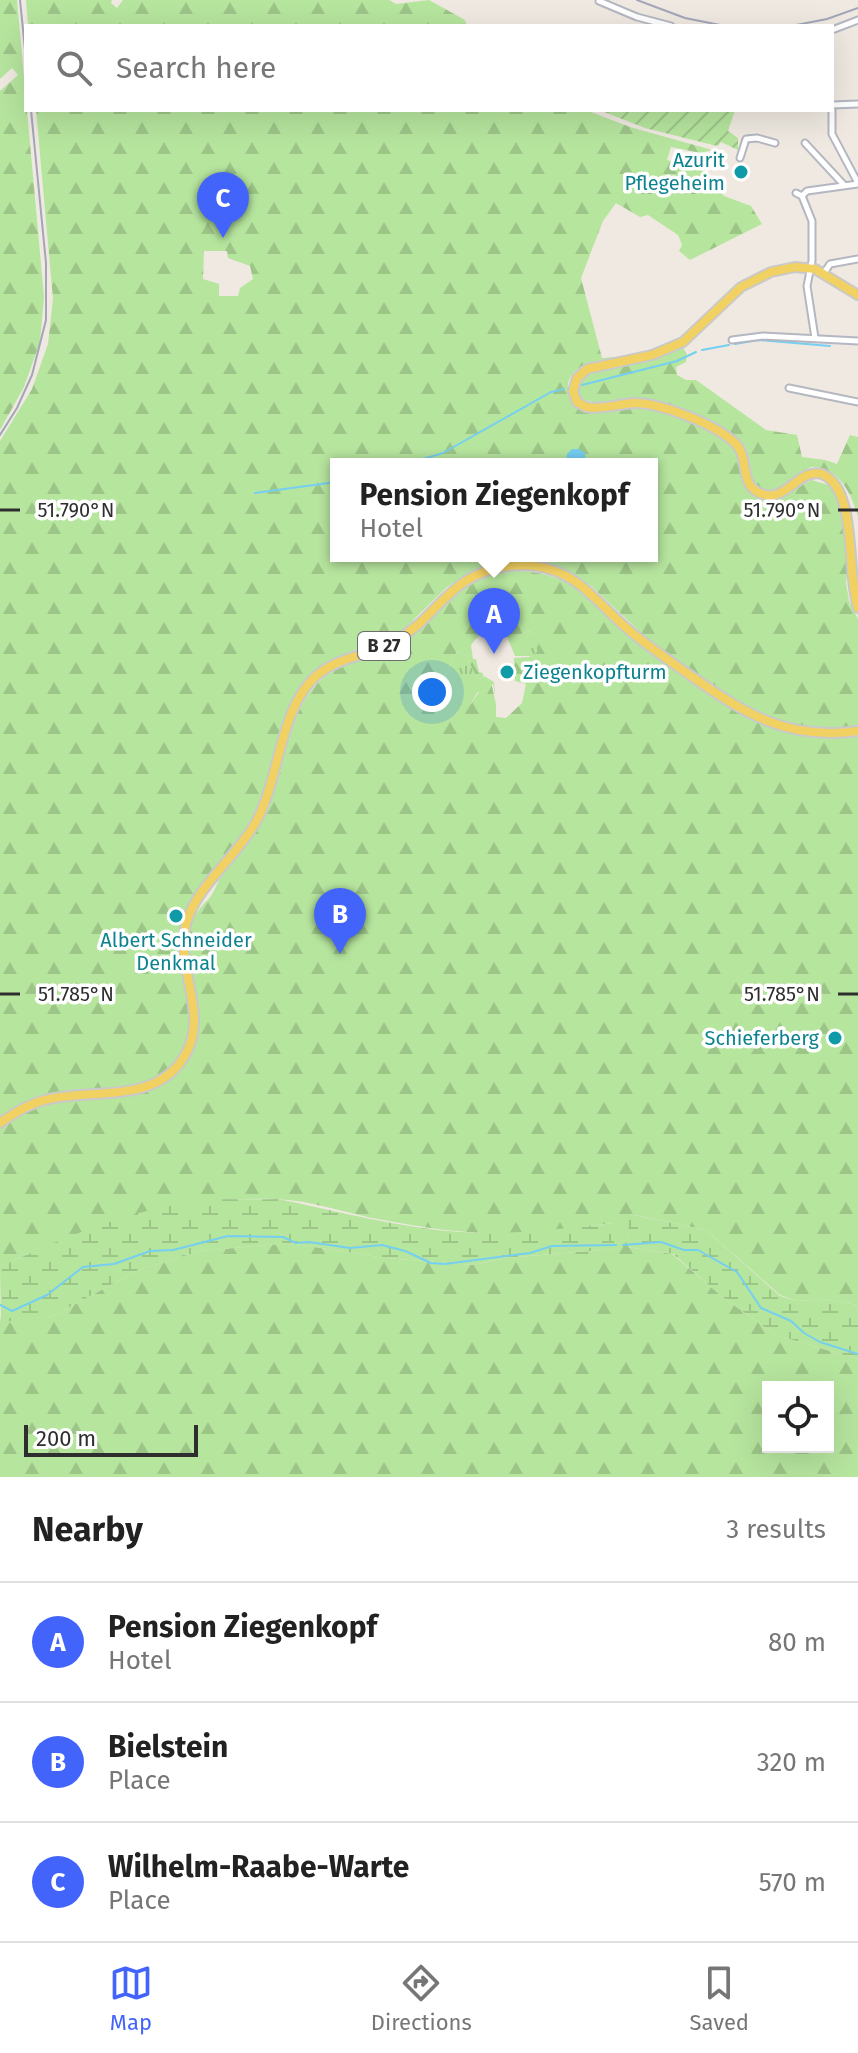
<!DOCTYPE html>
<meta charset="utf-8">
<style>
:root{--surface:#fff;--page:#f6f6f6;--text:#222;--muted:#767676;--line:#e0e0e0;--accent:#4264fb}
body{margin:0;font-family:"Fira Sans",sans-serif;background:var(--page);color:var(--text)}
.controls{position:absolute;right:24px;bottom:24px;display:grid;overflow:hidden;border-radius:0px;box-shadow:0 8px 32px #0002}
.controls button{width:72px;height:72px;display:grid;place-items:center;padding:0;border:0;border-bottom:2px solid var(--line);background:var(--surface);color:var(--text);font:40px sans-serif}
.scale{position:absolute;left:24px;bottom:20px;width:174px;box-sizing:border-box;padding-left:8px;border:4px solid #2e2e2e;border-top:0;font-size:22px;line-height:28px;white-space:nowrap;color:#2e2e2e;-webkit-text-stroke:6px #fff;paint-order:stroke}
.you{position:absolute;left:432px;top:692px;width:28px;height:28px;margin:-20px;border:6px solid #fff;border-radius:50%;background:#1a73e8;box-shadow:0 0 0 12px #1a73e833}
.badge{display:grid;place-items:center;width:52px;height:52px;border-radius:50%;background:var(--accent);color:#fff;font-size:26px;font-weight:700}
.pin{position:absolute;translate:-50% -66px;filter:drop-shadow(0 2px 4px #0008)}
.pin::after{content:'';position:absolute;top:42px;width:28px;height:24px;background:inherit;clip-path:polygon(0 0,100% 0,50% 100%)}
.popup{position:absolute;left:330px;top:458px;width:328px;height:104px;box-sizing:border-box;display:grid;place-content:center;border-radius:0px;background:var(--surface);filter:drop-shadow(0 2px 6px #0005);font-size:26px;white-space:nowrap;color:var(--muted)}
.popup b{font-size:30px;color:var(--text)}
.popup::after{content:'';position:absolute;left:50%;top:100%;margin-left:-16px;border:16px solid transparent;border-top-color:var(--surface)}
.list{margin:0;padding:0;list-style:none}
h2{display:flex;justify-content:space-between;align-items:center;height:104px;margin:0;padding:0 32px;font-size:34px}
h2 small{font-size:26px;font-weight:400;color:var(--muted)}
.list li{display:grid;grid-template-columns:52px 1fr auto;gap:24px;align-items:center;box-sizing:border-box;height:120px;padding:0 32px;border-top:2px solid var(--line)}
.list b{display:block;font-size:30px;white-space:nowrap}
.list p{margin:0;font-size:26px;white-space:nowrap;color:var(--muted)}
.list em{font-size:26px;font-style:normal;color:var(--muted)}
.icon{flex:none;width:44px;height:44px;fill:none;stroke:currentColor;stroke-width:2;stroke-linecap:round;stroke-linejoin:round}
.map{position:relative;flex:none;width:858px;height:1477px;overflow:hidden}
.search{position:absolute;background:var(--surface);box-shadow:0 8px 32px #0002;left:24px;right:24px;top:24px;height:88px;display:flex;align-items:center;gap:20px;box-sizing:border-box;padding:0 28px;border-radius:0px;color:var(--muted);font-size:30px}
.sheet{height:464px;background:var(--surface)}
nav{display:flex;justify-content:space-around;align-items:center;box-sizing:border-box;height:112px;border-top:2px solid var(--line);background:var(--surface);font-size:22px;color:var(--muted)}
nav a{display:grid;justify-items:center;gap:4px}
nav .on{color:var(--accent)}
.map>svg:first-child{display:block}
</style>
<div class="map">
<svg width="858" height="1477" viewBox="0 0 858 1477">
<defs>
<pattern id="grass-tufts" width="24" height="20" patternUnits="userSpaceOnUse" patternTransform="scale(2)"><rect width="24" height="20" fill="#b6e59e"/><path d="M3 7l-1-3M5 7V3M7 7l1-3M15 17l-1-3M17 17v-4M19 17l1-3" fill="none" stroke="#9dc588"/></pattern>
<pattern id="forest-firs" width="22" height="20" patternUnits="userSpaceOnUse" patternTransform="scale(2)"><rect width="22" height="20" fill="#b6e59e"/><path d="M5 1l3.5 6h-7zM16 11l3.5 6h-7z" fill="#9dc588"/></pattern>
<pattern id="wetland-marsh" width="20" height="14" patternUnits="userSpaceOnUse" patternTransform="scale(2)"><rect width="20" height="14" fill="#b6e59e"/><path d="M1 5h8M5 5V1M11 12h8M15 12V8" fill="none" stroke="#9dc588"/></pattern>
<pattern id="garden-furrows" width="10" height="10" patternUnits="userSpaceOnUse" patternTransform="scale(2)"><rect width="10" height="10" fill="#b6e59e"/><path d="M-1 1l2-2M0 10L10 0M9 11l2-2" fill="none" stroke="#9dc588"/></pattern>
</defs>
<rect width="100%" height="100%" fill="#efe9e1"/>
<g fill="url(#grass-tufts)">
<path d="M530,631c9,6 10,10 8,20l-7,5h-16l-7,-17z"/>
<path d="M457,651l9,5 11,22 5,1 2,-3 10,6 1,12 -2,-10 -16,9 -7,12 -20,8 -14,-17z"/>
</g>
<g fill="url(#forest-firs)" fill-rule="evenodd">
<path d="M0,0h17l27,297 -4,45 -16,45 -24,43v-339l18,-16 -6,-7 -12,11z"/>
<path d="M26,0h86l-1,3 6,5 6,-8h266l7,4 33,-4 36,20 2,6h-439z"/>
<path d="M36,110h550l44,17 82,23 -11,3 -30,-6 -4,13 16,5 2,-5h3l20,14 16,22 27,10 11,18 -72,36 -11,-9 3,-6 -4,-10 -30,-20 -8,2 -24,-14 -13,18 -22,57 21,80 30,-2c-20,3 -65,3 -64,33 0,10 6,16 13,21 18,4 38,-4 56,-3 20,1 86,24 97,40 11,15 2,41 22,50 23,11 37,-9 56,-17l19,6 13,18 5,61 -3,17 3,19 9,18v108l-48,1 -46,-11 -32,-18 -82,-58 -59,-55 -28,-17 -21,-7 -23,-1 -23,2 -21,6 -28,18 -45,44 -74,30 -21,17 -11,14 -7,16 -28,92 -13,26 -63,91 6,110 -7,25 -16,19 -14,9 -17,5 -96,12 -20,8 -21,13v-677l32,-52 16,-45 5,-45zM204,251h23l1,7 22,8 3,13 -13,9 -2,8h-19v-12l-16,-5zM336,464h316v92h-316z"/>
<path d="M683,347l4,8 -1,7 -10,5 1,8 9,5h10l70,50 31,5 5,22 23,3 12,4 13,-29 8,2v80c-6,-23 -20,-51 -47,-50 -14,6 -28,24 -43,23 -22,-2 -14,-31 -24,-45 -12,-18 -60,-36 -81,-42 -25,-8 -67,8 -84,-7l-1,-8 3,-7 10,-8 60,-13z"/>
<path d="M519,571c54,2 70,30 107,62 19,16 40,29 59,43 59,43 97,69 173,59v570l-36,-6 -25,2 -17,-6 -74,-65 -76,-16 -2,33 44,7 52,44 52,37 82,24v118h-858v-161l1,5 52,-5 85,-46 63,-19 88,-8 96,15 88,7 33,-7 108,-9 -1,-26c-28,3 -56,8 -85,10 -48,3 -98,-4 -145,-13 -35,-6 -72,-20 -108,-21 -99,-3 -186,27 -275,68v-139c13,-9 26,-19 42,-23 44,-13 105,3 138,-34 42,-45 -1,-95 11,-145 2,-13 12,-20 20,-30 3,-5 5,-10 8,-16 15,-22 33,-40 45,-64 21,-39 21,-96 50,-129 24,-28 62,-26 91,-45 45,-31 50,-68 114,-71zM530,631c9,6 10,10 7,21l-8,5 -15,1 1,23 11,3 -4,19 -16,15 -10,-1v-13l-5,-22 -7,3 -14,20 -10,-5 -10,12 -14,-16 21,-45 9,5 11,22 6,1v-6l-4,-1 -3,-13h-3l-2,-14 10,-12 6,2 18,-3 3,7zM768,1387h60v60h-60z"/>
</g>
<g fill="url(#wetland-marsh)">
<path d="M278,1199c60,12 121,29 182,33 52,3 102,-3 154,-9v26l-108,9 -33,7 -88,-7 -96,-15 -88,8 -63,19 -85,46 -52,6 -1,-55c62,-29 129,-57 198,-66 26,-3 54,-1 80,-2z"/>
<path d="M629,1214l77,16 74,66 17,5 25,-2 36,6v54l-82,-24 -52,-37 -51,-44 -45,-7z"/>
</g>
<path fill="url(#garden-furrows)" d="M599,110h136l-7,21 10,7v12l-17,-8 -3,4 -5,-1 -68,-17z"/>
<path fill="#75cff0" d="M572,449h7l6,4 1,11h-20l1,-10z"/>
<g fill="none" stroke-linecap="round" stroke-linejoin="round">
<g stroke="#75cff0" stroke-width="2">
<path d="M735,344l23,-4 72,6"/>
<path d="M702,350l27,-5"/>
<path d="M582,385l95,-24 19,-9"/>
<path d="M406,464l37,-11 108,-61 13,-3"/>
<path d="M255,493l81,-11"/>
<path d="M623,1245l38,-3 23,8h14l39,22 24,36 30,13 13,12 16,9 38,12"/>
<path d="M0,1305l12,6 35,-16 36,-28 31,-3 36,-13 23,-1 55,-14 55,1 13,6 13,-1 41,6 32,-3 23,6 26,12 14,1 85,-11 22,-7 64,-1"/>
</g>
<defs>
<g id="street">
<path d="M599,1l38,16 34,9"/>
<path d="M832,30l26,-10"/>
<path d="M832,105l26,-1"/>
<path d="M832,110v24l26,49"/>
<path d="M805,143l39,42"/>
<path d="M740,158l6,-19 11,-1 18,5"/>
<path d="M796,193l6,3 10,25v40l-5,25 8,52"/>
<path d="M802,196l5,-5 51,-7"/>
<path d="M824,273l6,-9 28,-5"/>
<path d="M732,340l31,-4 95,5"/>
<path d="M789,388l69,14"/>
</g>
<g id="primary">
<path d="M858,295l-43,-26 -20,-2 -24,5 -30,15 -58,55 -31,13 -65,14 -10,9 -4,13 4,11 9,5c15,3 32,-3 48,-4 27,0 81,21 101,40 14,13 5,38 21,48 28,18 41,-24 66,-17 36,15 24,98 36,134"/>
<path d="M0,1123c14,-10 28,-19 45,-23 43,-12 104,4 135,-37 34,-45 -6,-91 6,-139 10,-38 52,-68 71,-104 22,-42 23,-106 54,-139 23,-25 56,-24 84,-40 44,-24 53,-67 113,-75 62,-7 82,31 122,65 19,16 40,30 61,45 54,38 98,65 167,55"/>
</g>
</defs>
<use href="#street" stroke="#b4b7c1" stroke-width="9"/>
<use href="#primary" stroke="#c9c9c9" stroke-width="12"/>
<use href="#street" stroke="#fff" stroke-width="5"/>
<use href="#primary" stroke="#f2d163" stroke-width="8"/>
<g stroke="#a3a6b8" stroke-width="2">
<path d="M20,0l6,59"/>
<path d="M637,0l48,18 40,8"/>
<path d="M791,26l36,-7 31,-11"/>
<path d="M0,435l17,-27 15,-33 14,-55v-57l-15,-153"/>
</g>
</g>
<path fill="none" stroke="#2e2e2e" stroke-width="3" d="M0,510h20M838,510h20M0,994h20M838,994h20"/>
<g fill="#0f9aa8" stroke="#fff" stroke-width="3">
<circle cx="741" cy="172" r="8"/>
<circle cx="507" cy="672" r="8"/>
<circle cx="176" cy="916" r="8"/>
<circle cx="835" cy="1038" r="8"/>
</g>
<g text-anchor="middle" stroke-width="7" stroke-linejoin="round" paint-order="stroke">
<rect fill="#fff" stroke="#6d6d6d" stroke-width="2" x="358" y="632" width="52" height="28" rx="6"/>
<g font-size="18" font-weight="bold" fill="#2e2e2e">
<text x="384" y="652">B 27</text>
</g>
<g font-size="20" fill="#0d838f" stroke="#fff" text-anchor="end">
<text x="725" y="167">Azurit<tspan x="725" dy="23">Pflegeheim</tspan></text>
<text x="523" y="679" text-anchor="start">Ziegenkopfturm</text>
<text x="176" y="947" text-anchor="middle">Albert Schneider<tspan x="176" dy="23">Denkmal</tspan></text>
<text x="819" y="1045">Schieferberg</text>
</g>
</g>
<g font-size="20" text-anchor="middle" fill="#2e2e2e" stroke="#fff" stroke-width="7" stroke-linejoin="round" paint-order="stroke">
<text x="76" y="517">51.790°N</text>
<text x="782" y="517">51.790°N</text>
<text x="76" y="1001">51.785°N</text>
<text x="782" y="1001">51.785°N</text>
</g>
</svg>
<div class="controls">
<button><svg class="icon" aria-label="locate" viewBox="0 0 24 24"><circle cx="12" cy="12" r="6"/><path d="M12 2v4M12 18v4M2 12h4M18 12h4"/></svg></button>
</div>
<div class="scale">200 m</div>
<div class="you"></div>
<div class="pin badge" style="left:494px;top:654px">A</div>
<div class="popup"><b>Pension Ziegenkopf</b>Hotel</div>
<div class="pin badge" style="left:340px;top:954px">B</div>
<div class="pin badge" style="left:223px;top:238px">C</div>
<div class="search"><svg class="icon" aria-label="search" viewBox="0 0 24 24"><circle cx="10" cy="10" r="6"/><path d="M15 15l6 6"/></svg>Search here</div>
</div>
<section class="sheet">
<h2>Nearby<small>3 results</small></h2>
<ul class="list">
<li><span class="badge">A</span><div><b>Pension Ziegenkopf</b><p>Hotel</p></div><em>80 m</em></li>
<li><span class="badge">B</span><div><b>Bielstein</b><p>Place</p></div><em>320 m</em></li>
<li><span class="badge">C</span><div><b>Wilhelm-Raabe-Warte</b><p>Place</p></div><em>570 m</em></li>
</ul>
</section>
<nav>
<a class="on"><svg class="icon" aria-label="map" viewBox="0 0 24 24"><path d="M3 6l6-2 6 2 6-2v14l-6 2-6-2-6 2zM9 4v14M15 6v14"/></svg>Map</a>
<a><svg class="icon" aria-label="directions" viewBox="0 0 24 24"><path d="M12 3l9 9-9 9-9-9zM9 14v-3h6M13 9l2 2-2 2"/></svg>Directions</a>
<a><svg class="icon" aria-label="saved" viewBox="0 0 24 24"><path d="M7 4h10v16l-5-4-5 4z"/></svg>Saved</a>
</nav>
